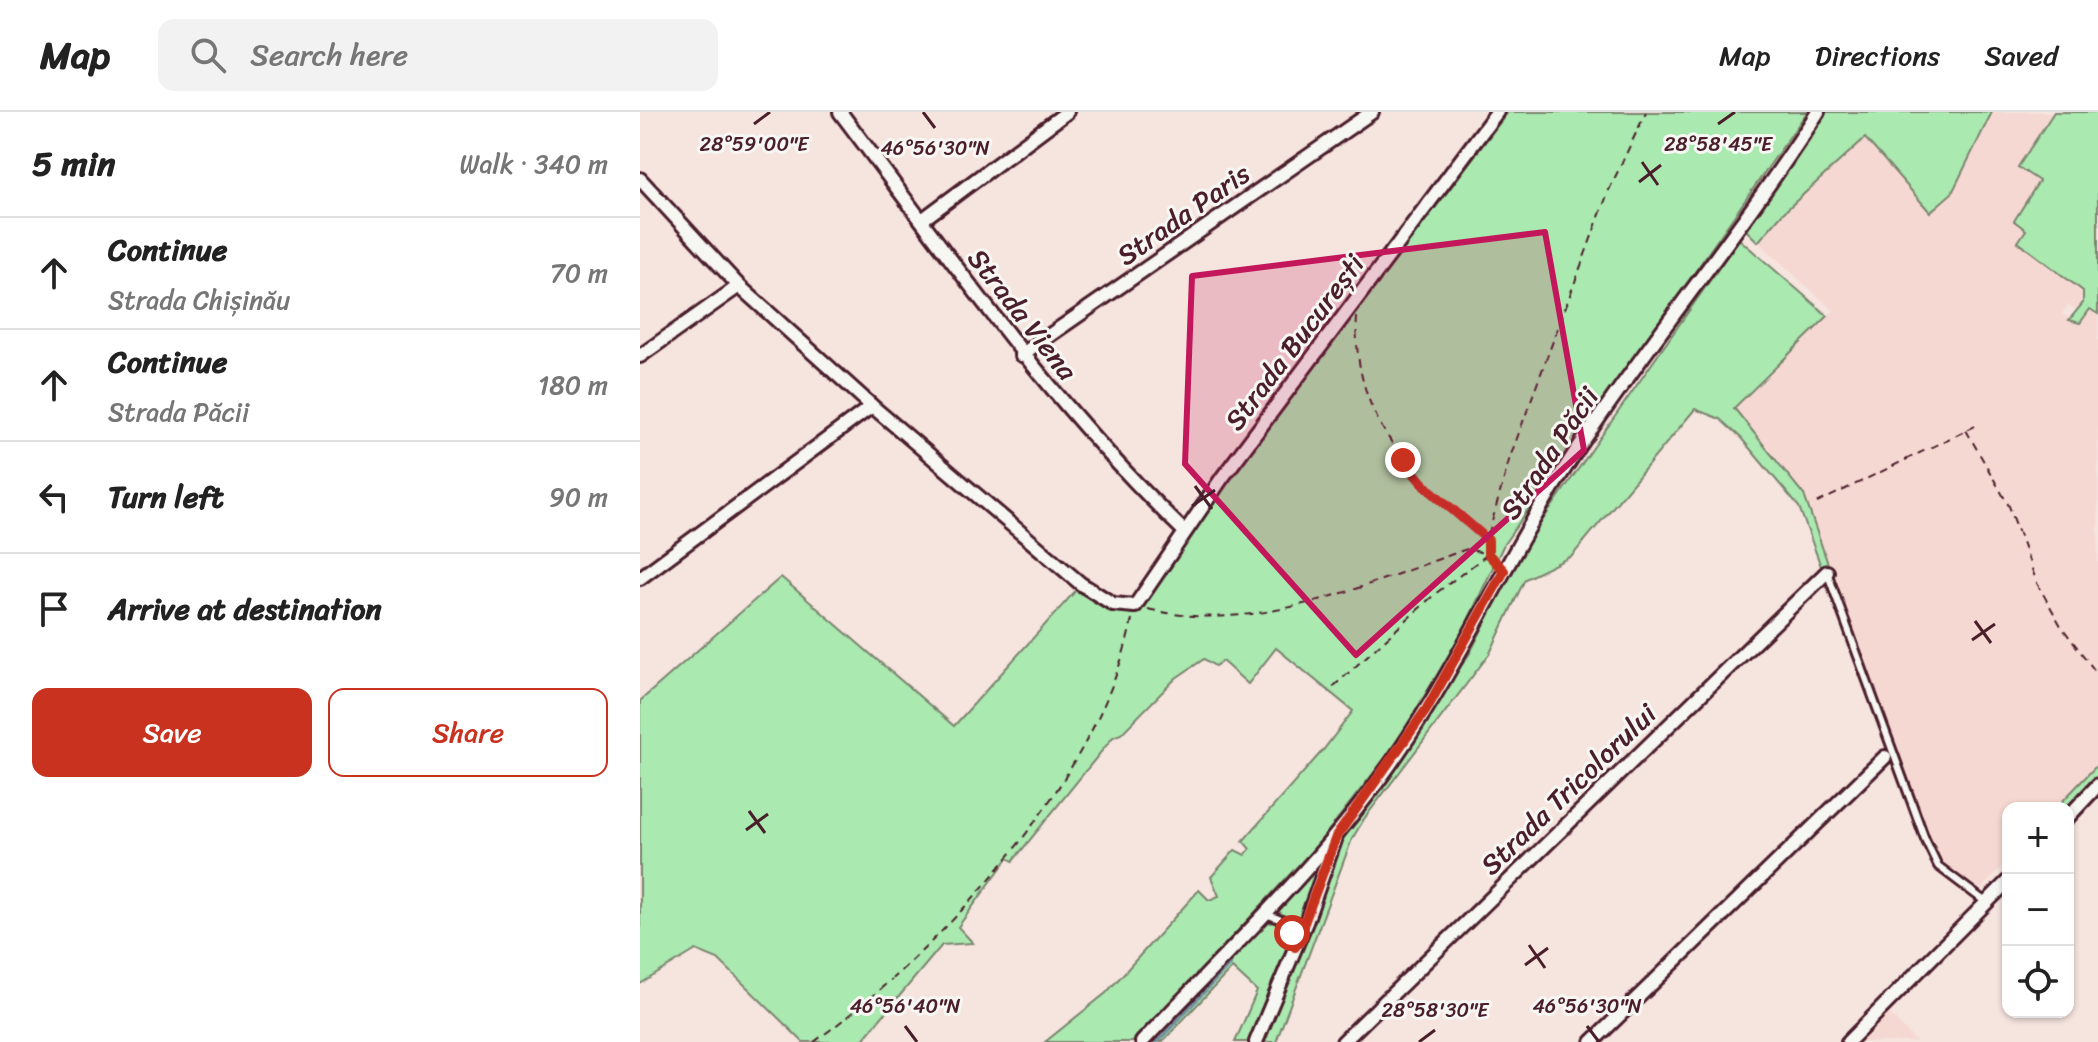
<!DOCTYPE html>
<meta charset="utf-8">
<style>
:root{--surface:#fff;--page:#f2f2f2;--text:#222;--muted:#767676;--line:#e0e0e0;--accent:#c8321e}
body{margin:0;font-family:Sriracha,sans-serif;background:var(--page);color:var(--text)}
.controls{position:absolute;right:24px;bottom:24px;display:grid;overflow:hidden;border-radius:16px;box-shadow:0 2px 6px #0004}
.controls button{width:72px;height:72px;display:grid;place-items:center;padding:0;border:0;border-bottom:2px solid var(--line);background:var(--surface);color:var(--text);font:40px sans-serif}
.stop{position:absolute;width:24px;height:24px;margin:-18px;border:6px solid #c8321e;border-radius:50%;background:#fff}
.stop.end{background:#c8321e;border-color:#fff;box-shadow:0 2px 8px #0008}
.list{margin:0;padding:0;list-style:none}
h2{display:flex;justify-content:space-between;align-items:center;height:104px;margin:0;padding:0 32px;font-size:34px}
h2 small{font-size:26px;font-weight:400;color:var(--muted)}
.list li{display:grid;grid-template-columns:52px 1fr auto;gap:24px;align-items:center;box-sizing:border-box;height:112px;padding:0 32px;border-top:2px solid var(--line)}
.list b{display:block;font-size:30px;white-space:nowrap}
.list p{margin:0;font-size:26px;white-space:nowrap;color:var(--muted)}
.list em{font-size:26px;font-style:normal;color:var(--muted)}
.actions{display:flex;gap:16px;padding:24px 32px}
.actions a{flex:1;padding:18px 0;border:2px solid var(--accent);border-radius:16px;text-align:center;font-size:28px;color:var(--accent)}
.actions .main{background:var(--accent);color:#fff}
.icon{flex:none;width:44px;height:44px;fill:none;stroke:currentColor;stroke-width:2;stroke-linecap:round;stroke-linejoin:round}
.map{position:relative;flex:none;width:1458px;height:930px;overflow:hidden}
header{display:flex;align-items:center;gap:48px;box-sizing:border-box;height:112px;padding:0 40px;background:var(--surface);border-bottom:2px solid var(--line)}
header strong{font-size:38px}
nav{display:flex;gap:44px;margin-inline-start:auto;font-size:28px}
.search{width:560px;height:72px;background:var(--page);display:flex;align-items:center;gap:20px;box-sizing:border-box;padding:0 28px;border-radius:16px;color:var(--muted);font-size:30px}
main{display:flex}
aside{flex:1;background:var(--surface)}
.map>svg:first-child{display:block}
</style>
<header>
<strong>Map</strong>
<div class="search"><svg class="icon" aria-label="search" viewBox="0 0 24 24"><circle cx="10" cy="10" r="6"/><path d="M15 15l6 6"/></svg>Search here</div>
<nav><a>Map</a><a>Directions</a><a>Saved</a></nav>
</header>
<main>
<aside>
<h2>5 min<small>Walk · 340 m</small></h2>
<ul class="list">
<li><svg class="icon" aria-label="ahead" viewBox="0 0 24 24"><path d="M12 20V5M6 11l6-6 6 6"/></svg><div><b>Continue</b><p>Strada Chișinău</p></div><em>70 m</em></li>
<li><svg class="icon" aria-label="ahead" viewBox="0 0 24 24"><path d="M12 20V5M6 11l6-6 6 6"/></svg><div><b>Continue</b><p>Strada Păcii</p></div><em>180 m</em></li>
<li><svg class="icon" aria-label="left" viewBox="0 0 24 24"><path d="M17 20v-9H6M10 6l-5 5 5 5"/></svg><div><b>Turn left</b></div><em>90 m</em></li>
<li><svg class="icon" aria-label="arrive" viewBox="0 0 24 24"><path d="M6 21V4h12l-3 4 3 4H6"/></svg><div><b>Arrive at destination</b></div></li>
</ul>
<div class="actions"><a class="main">Save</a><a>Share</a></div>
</aside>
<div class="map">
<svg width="1458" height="930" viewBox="0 0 1458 930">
<rect width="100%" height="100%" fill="#f6e4df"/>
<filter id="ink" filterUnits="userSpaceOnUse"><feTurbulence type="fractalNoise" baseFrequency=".0125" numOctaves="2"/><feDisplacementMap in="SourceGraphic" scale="16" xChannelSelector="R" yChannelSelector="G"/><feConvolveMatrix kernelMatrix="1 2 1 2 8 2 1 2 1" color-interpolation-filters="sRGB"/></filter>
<g filter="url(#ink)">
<g fill="#f6d8d2">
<path d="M1352,0h62l-35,55 20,14 -25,40 12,9 -8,13 65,48v12l-7,7 -8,-5 -6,9 18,9 10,-14 8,5v450l-42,44h-48v52l-27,29 -33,-20 -20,-31 -124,-343 -70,-87 100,-97 -76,-69 24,-28 84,-76 76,66 10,-11z"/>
<path d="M1249,901l27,29h-57l11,-11z"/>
</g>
<g fill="#aae9b0" stroke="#7a846e" stroke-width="2">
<path d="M868,0h299l-303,432 -41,87 -67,113 -78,100 -183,198h-90l61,-49 93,-103 10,10 10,-4 -8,-19 24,-27 10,5 5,-6 -7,-8 81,-92 29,-38 -77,-63 -28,36 -26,-23 -7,5 -11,-7 -28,19 -55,56 -8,3 -100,124 -5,-3 -50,69 15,16 -31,2 -81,97h-58l-85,-83 -22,-9 -56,34v-283l141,-124 173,149 124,-138 29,19 25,7 73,-103z"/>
<path d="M1183,0h169l-40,81 -22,19 -65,-74 -83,76 -24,28 -13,-13z"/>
<path d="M1414,0h44v202l-8,-5 -10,14 -11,-3 14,-17v-12l-65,-49 8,-12 -12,-9 25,-40 -21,-14z"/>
<path d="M1099,127l89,77 -94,92 70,87 24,69 -6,5 -23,-62 -58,-69 -21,-19 -25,-10 -123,147 -47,23 -35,74 -126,166 -12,20 -76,203h-12l80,-204 126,-185 53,-105z"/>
<path d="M1458,652v15l-30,32v-3h-12z"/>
<path d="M672,753l8,5 -22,56 -24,-18z"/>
<path d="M621,809l19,3 9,18 -41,100h-13l22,-51 -25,-23 -70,74h-12z"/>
</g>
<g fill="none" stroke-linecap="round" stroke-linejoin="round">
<path stroke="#7592a1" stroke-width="4" d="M517,930l73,-78"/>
<defs>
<g id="lane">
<path d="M1187,460l98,267 13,27 49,37"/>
<path d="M626,802l18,7 10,23"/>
</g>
<g id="street">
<path d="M200,0c110,145 212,293 344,419"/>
<path d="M0,67l99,107 133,120 209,178 32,20 22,2 87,-128 275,-366"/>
<path d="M282,108l145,-108"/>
<path d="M381,243l351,-243"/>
<path d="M0,244l99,-70"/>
<path d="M0,466l232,-172"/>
<path d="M1428,705l30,-32"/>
<path d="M502,930c87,-92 185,-184 256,-289 64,-94 109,-197 171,-291 79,-120 172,-230 249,-350"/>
<path d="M616,930l50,-120 29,-82"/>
<path d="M703,930l484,-470"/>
<path d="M952,930l293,-285"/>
<path d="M1208,930l160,-161"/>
</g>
</defs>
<use href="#lane" stroke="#4a1f2b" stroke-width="12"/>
<use href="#street" stroke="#4a1f2b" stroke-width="18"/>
<g stroke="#4a1f2b" stroke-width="2" stroke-dasharray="8 6" stroke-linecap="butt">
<path d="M1457,16l1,1"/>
<path d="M717,205c-6,104 58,161 130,222"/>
<path d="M1326,318l43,76 28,77 24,43 37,49"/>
<path d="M1177,391l158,-77"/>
<path d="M508,497c109,27 218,-25 319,-60l21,5 6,7"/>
<path d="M693,575l102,-93 53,-40v-18l22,-79 99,-267 37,-78"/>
<path d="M174,930c128,-93 286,-263 318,-423"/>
</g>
<use href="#lane" stroke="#f6f6f2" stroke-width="6"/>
<use href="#street" stroke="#f6f6f2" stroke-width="12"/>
</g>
</g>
<g fill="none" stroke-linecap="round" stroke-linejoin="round" filter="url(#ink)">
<path stroke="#c8321e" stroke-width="10" d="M652,821l3,14 41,-110 90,-127 78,-139 -16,-17v-14l-64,-55 -21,-25"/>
</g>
<path fill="#c2185b" fill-opacity="0.2" stroke="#c2185b" stroke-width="6" stroke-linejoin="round" d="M905,120l39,218 -228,205 -171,-191 7,-188z"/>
<path fill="none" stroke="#4a1f2b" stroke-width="3" d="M283,0l12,16M114,12l16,-12M1078,12l17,-12M1002,50l16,23M999,70l22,-17M555,374l17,23M552,394l23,-16M1335,509l16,22M1332,528l23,-16M109,699l16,22M106,718l22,-16M889,833l16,23M885,853l23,-17M265,914l12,16M947,914l12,16M779,930l16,-12"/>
<g text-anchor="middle" stroke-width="6" stroke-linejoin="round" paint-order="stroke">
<g font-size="28" fill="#4a1f2b" stroke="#f6f6f2">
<text transform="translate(543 102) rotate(-35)" y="10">Strada Paris</text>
<text transform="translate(383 202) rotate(52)" y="10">Strada Viena</text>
<text transform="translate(654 230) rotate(-53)" y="10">Strada București</text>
<text transform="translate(909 341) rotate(-56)" y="10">Strada Păcii</text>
<text transform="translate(928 677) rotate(-44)" y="10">Strada Tricolorului</text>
</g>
</g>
<g font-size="20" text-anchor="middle" fill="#4a1f2b" stroke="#f6f6f2" stroke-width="6" stroke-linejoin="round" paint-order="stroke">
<text x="1078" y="39">28°58'45"E</text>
<text x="114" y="39">28°59'00"E</text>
<text x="295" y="43">46°56'30"N</text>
<text x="265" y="901">46°56'40"N</text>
<text x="947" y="901">46°56'30"N</text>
<text x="795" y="905">28°58'30"E</text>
</g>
</svg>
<div class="controls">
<button>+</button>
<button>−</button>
<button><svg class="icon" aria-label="locate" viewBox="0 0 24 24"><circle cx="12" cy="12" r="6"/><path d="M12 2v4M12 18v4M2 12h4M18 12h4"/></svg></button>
</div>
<div class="stop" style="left:652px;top:821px"></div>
<div class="stop end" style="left:763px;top:348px"></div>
</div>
</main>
